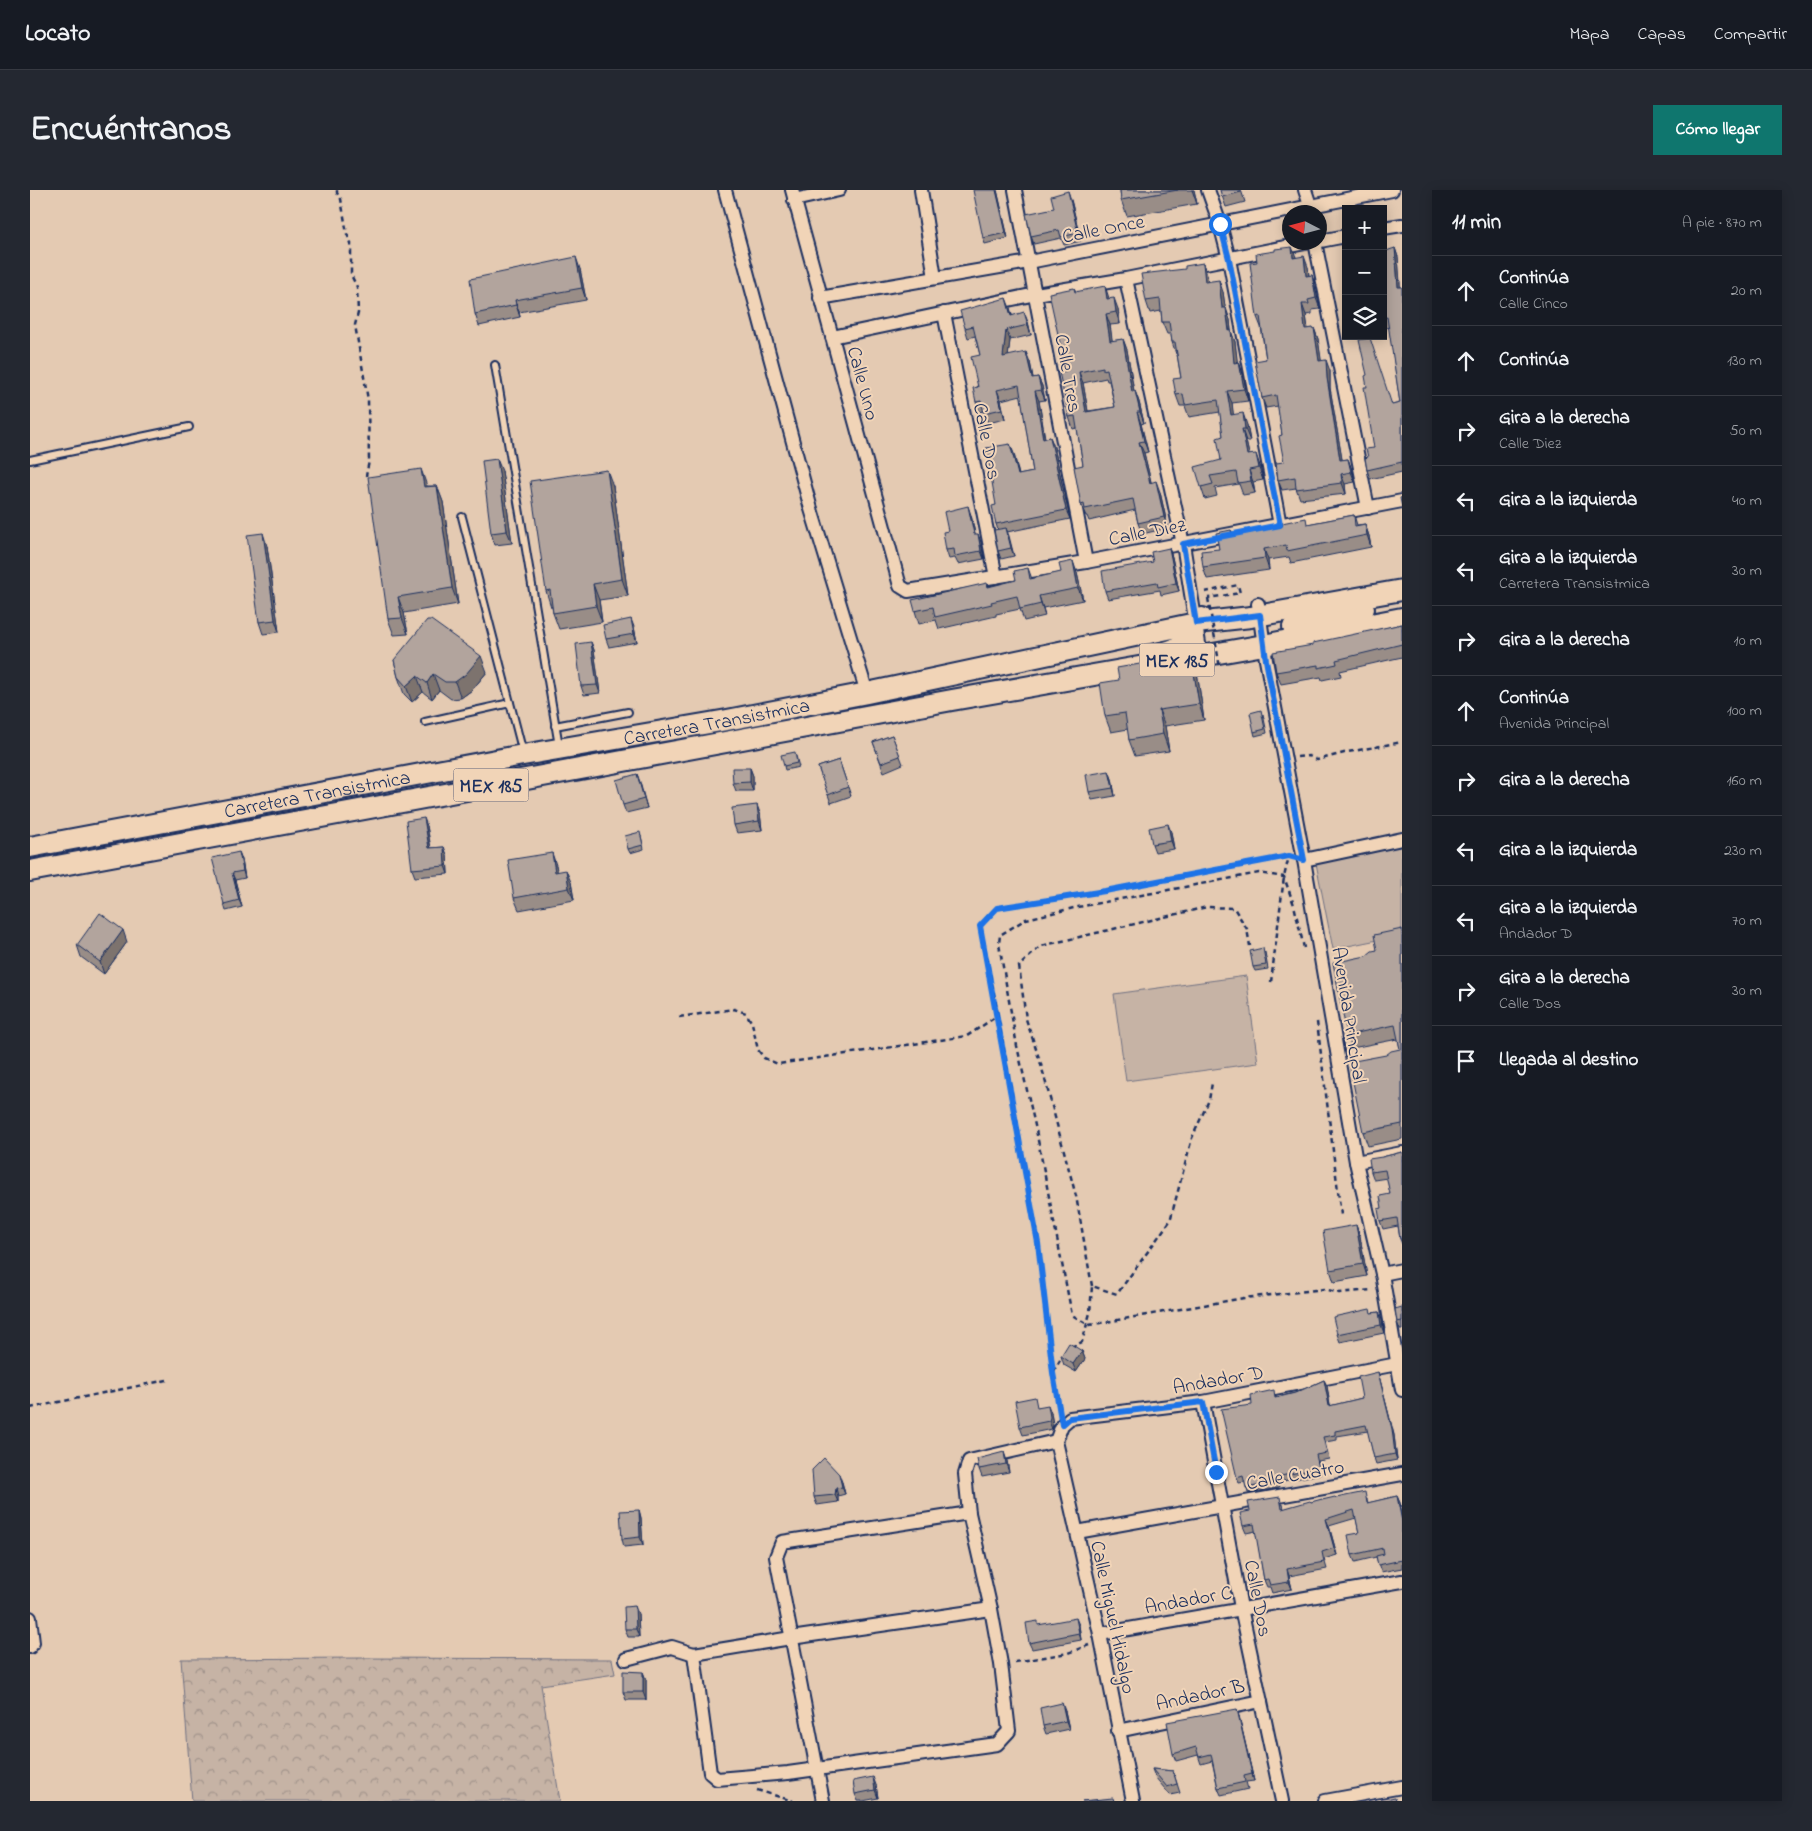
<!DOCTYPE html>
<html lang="es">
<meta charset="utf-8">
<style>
:root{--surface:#171b24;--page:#242831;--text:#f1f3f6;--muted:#9ea1a6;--line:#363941;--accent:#0f766e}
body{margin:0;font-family:"Indie Flower",sans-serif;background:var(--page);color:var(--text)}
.controls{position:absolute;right:15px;top:15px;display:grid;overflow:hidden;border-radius:0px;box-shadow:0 2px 12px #0003}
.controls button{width:45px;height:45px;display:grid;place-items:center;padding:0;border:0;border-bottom:1px solid var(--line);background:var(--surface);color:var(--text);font:25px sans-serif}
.compass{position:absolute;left:1252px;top:15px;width:45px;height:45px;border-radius:50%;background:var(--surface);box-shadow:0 2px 12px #0003;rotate:276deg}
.stop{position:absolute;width:15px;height:15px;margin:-11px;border:4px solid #1a73e8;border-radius:50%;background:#fff}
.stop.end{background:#1a73e8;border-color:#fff;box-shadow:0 1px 5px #0008}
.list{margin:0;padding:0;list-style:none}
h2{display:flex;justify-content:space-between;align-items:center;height:65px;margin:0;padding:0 20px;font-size:21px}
h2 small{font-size:16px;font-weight:400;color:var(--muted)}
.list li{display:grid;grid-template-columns:32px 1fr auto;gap:15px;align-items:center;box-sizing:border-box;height:70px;padding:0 20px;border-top:1px solid var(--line)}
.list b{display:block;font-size:19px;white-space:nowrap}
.list p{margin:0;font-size:16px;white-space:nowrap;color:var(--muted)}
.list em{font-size:16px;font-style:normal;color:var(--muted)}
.icon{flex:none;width:28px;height:28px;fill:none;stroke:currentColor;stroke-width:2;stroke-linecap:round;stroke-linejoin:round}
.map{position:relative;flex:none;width:1372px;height:1611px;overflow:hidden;border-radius:0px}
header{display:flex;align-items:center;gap:30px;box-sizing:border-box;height:70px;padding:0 25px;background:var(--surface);border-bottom:1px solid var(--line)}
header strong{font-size:24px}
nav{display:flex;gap:28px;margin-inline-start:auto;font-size:18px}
.intro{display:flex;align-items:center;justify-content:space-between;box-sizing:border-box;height:120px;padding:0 30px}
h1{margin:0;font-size:35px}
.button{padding:12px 22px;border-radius:0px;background:var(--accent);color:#fff;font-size:18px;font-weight:700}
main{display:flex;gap:30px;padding:0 30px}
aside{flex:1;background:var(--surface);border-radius:0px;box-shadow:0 2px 12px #0003}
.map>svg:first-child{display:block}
</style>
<header>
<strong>Locato</strong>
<nav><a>Mapa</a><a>Capas</a><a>Compartir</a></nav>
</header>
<div class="intro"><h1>Encuéntranos</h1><a class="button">Cómo llegar</a></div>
<main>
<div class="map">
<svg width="1372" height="1611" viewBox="0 0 1372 1611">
<defs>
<pattern id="forest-crowns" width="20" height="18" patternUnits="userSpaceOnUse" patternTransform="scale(1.25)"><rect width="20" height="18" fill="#c6b3a5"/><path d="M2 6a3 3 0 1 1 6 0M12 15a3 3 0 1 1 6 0" fill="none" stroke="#a0928a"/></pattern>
</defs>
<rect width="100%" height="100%" fill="#e4cab2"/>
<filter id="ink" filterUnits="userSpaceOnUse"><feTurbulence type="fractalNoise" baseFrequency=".02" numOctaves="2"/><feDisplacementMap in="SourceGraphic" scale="10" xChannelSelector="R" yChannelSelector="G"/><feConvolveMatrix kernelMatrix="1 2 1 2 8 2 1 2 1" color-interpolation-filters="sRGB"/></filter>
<g filter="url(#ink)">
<g fill="#c6b3a5" stroke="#707182">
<path d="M1372,650v95l-69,14 -18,-91z"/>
<path d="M1216,786l12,87 -132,18 -12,-87z"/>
</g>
<path fill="url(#forest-crowns)" stroke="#707182" d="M333,1468l249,1 3,15 -74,11 19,116h-368l-11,-142z"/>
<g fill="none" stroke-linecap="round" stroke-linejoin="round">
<defs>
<g id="service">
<path d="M465,175l64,381"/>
<path d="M0,270l159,-33"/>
<path d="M432,327l61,236"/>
<path d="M395,532l85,-19"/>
<path d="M525,536l73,-14"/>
</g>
<g id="minor">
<path d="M695,0l86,319 56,184"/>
<path d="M762,0l108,396 8,5 178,-29 316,-61"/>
<path d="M891,0l14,88"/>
<path d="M985,0l71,372"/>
<path d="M1178,0l12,34 9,35 51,266"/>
<path d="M1275,0l5,15"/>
<path d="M764,10l45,-10"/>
<path d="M1353,38l19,-3"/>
<path d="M1290,51l26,-5"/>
<path d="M1285,52l53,266"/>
<path d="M1096,89l57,265 18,112"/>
<path d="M790,108l209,-36 363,-72"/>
<path d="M914,123l52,264"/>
<path d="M802,147l204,-43 90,-15 184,-37"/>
<path d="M1228,414l8,56 38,200 52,302 26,112 20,116"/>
<path d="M1274,670l98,-21"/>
<path d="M1326,972l46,-9"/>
<path d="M1352,1084l20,-4"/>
<path d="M1173,1212l38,206 41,193"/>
<path d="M1026,1251l44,193 33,167"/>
<path d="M1026,1251l6,-16 8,-7 133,-16 194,-38"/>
<path d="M1047,1342l325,-58"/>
<path d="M0,1428l3,25 -3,4"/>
<path d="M1070,1444l302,-53"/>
<path d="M664,1464l16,119 7,6 71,-6 209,-29 12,-13 -8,-67 -10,-55 -22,-96 -4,-39 4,-13 87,-20"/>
<path d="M596,1469l46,-12 22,7 97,-16 200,-29"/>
<path d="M1088,1541l143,-30"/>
<path d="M793,1611l-47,-244 6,-15 187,-29"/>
<path d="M1295,1611l77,-14"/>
</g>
<g id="primary">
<path d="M1263,437l71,-18"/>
<path d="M1124,464c6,-1 14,-2 20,-5 13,-5 18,-22 28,-31"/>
<path id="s1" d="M0,657l493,-92 204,-35 140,-27 329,-70 55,-6 151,-27"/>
<path d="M0,681l922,-171 312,-55 138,-27"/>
</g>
</defs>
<use href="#service" stroke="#1b2f5e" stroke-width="10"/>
<use href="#minor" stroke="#1b2f5e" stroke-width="16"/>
<use href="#primary" stroke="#1b2f5e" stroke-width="24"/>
<g stroke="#1b2f5e" stroke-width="2.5" stroke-dasharray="5 4" stroke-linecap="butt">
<path d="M307,0v3l4,6 6,35 4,9v32l6,12 1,26 -3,12 13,75 1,61 -3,15"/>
<path d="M1175,402l33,-7 2,8 -32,5"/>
<path d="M1267,567l12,-1 8,4 31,-8 54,-10"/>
<path d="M1274,758l-10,-43 -10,-28 -25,-4 -181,34 -52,12 -26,16 -1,9 18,102 19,84 36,185 17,10 155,-27 81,-9 14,4 32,-3"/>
<path d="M1241,792l13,-105 5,-21"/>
<path d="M967,822l41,231 15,130 7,38"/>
<path d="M649,827l55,-8 12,4 6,10 6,27 6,8 14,6 189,-28 27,-18 3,-8 -17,-84 17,-18 108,-17 185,-35"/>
<path d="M1287,832l24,193"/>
<path d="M1062,1096l-16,-90 -36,-135 -14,-42 -7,-53 22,-20 166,-39 27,1 13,21 3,17"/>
<path d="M1041,1157l11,-5 8,-29 2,-27 25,8 53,-73 22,-83 17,-38 3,-17"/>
<path d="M1023,1182l9,-15"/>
<path d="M0,1218l137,-28"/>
<path d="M985,1472l53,-9 21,-8"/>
<path d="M727,1600l36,11"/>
</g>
<use href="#service" stroke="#f1d4b7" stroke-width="6"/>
<use href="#minor" stroke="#f1d4b7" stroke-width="12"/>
<use href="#primary" stroke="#f1d4b7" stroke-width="20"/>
<path stroke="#1b2f5e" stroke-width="2.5" stroke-dasharray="5 4" stroke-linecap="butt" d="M1178,408l12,70"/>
</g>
<g fill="#998d87" stroke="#1b2f5e" fill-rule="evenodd">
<path d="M967,0l11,48 -23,6 -2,-6z"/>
<path d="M1090,0h74l3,14 -70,12 -6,-16z"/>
<path d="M1190,0h21l4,12 -19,5z"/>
<path d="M1041,10l10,41 -17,4 -3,-7 -27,6 -3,-8 23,-28z"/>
<path d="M1365,58l3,9 2,30h2v185l-32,7 -3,-9 1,-13 6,-9 18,-43 8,-2 -11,-76 -6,2v-72z"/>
<path d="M1266,67l12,10 1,9 3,-1 3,11 5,23 -8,1v4l-6,1 2,14 6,-1 4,11 3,22 9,10v17l12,72 6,-1 4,11 3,12 -10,2 1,10 -46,5 -4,-11 -14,2 -4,-10 6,-18 -2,-27 -4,-29 -12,2 -4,-10 4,-39 -5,-32 -4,-10z"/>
<path d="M550,79l6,31 -67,12 1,5 -41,9 -4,-12z"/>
<path d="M1177,85l1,7 15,10 2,16 5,12 1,11 4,11 2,21 2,-1 4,12 5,27 -16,2 1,12 14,10 3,16h-4l3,14 11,11 3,14 -10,2 2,11 -12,2 -4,-11 -24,4 2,8 -12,3 -4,-12 20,-27 2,-24 -3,-24 -31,5 -4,-11h-5l-4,-11 5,-17 -4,-24h-1l-4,-12 -1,-8h-4l-5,-12 -1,-11 -11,2 -4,-12z"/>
<path d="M1044,98l2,3 33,7 9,11 2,15 -10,1 2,16 11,-2 4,11 7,41h1l4,11 5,21 -3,1 7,28 -4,1 7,29 9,10 8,36 -26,6 -4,-11 -3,-13 -46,11 -2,-5h-1l-5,-11 2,-40 -6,-37 -4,1 -4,-12 -3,-46zM1076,188l1,3h2l6,26 -27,4 -5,-28z"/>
<path d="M980,118l2,7 16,7 3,13 -21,5 -2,16 22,6 3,16 5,-1 4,9 3,14 -6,1 6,37 5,-1 4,10 16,72 -63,13 7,24 -13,3 -3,-8v-21l-2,-6v-19l14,-61 4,10 5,21 14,-3 -12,-77 -20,5 4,19 -17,4 -4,-12 -5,1 -3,-10 4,-47 -5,-19 -7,2 -3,-10z"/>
<path d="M472,281l10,72 -17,2 -4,-12z"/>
<path d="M397,296h10l6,16 15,102 -54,9 4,21 -14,1 -6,-16z"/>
<path d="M583,296l15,110 -29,4 3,22 -43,7 -6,-16 -1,-6h-1l-5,-16z"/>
<path d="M941,325l4,19 6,8 3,17 -26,5 -3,-6 -6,1 -3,-9 2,-19z"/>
<path d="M1324,325l3,10 8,-1 4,12 2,11 -80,16 -2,-6 -21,3 1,10 -62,9 -4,-12 16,-18 12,-19 2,4 75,-10z"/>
<path d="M237,356l12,86 -16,2 -4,-12z"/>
<path d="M1139,358l3,9 7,34 -18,4 -1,-5 -52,9 -3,-8 48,-29z"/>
<path d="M998,378l4,11 45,-6 6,27 -40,8 2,8 -21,5 -4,-12 -24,5v2l-57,13 -3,-9 -17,4 -4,-13 74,-25 27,-6z"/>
<path d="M1372,434v33l-62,14 1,5 -19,4 -1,-3 -40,7 -5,-12 37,-27z"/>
<path d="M604,437l3,15 -28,5 -3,-8z"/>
<path d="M561,452l3,8 6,43 -16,2 -3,-9z"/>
<path d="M364,470l93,12 -15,18 -11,8 -10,1 -12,-9 -7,9 -9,-7 -11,10 -8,-8 -6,-17z"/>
<path d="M1167,482l7,48 -39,6 4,25 -34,5 -6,-16 -1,-11 -17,3 -6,-16z"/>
<path d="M1233,524l4,19 -12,3 -1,-4z"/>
<path d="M862,545l11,29 -19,8 -11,-30z"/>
<path d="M766,566l3,11 -14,3 -1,-4z"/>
<path d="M809,570l12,36 -20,7 -13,-36z"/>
<path d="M720,578l3,8v15h-17l-3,-8z"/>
<path d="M1079,581l3,8 3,17 -23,4 -3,-8z"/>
<path d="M607,584l10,34 -21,5 -3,-8z"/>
<path d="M730,623l2,17 -25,3 -3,-8z"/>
<path d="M397,636l4,22 13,-1 3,8 1,19 -33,3 -3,-8z"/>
<path d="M1141,642l3,17 -19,3 -3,-8z"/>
<path d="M611,646l3,13 -14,4 -2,-4z"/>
<path d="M209,662l3,8 3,18 -10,2 7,27 -16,4 -2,-7z"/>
<path d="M526,675l1,7 14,10 3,18 -55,10 -5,-12z"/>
<path d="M1372,739v210l-34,7 -5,-14 23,-77 14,-6 -2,-10 -46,9 -5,-13 19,-79 11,-6z"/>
<path d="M97,752l-23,32 -23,-17 -4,-12z"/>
<path d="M1235,762l3,17 -13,2 -2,-4z"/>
<path d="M1372,962v92l-2,-5 -2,-13 -15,3 -3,-8 2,-13 8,-14 -3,-16 -13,2 -3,-8 11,-15z"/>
<path d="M1326,1035l4,12 7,39 -33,6 -4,-12z"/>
<path d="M1372,1117v23h-2l-3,-8z"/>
<path d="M1349,1122l3,8 2,13 -44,9 -3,-8 35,-21z"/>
<path d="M1052,1161l3,8 -9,13 -12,-7 -3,-9z"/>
<path d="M1348,1182l16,63 3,25 -21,4 -2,-6 -6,-27 -31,5v4l-12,2 4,17 -11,2 3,13 -43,8 1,6 -31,5 -3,-11 -6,1 -2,-5 15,-73 24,-8 19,-4 29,-13 3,6 3,20 32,-8z"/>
<path d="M1008,1217l13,6 2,12 -1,4 -29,6 -3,-8z"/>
<path d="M977,1271l2,11 -27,5 -3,-8z"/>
<path d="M812,1292l3,12 -7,2v6l-21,3 -3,-8z"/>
<path d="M1367,1306l3,7 2,12v53l-21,4 -5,-15 -21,5 -3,-7 7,-22 -3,-15 -27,8 8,29 -13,4 3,10 -38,7 3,13 -20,4 -2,-6h-3l-3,-7 -8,-49 -10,2 -3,-7 7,-15 33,-7 1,5 27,-7 25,-4 31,1 1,4z"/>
<path d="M609,1320l2,8 2,27 -19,2 -2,-8z"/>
<path d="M608,1424l1,23h-11l-3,-8z"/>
<path d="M1009,1435h40l2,15 -49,9 -3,-6z"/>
<path d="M613,1482l3,8v20h-20l-3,-8z"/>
<path d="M1035,1521l4,18 -23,5 -3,-8z"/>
<path d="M1209,1526l15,65 -8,1 2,7 -27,6 -3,-7 -6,-27 -11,3 -3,-9 -22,6 -3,-7z"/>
<path d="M1122,1579l21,2 7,22 -10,2 -15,-18z"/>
<path d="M846,1595l2,13 -15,3h-5l-3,-7z"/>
</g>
<g fill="#7d736e" stroke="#1b2f5e">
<path d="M966,0h1l11,48 -2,-5z"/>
<path d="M1162,0h2l3,14z"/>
<path d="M1038,1l3,9 10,41 -3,-8z"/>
<path d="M1262,57l4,10 -3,1z"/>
<path d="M1365,58l3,9 3,39 -3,-9z"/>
<path d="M1274,66l4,11 2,20 -4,-11z"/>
<path d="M546,67l4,12 6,31 -4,-12z"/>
<path d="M1173,73l4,12 3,19 -5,-12z"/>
<path d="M1282,85l3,11 5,23 -4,-11z"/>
<path d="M1189,90l4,12 4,28 -5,-12z"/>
<path d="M1075,96l4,12 2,12 -4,-11z"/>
<path d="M976,108l4,10 4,17 -3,-9z"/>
<path d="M1084,108l4,11 2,15 -4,-12z"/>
<path d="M485,110l4,12 1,5 -4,-12z"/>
<path d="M1272,114l4,11 3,25 -4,-11z"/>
<path d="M1196,118l4,12 1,11 4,11 4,33 -5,-12z"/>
<path d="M994,122l4,10 3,13 -3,-10z"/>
<path d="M1076,124l4,11 4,28 -4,-12z"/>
<path d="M1284,138l4,11 5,33 -4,-11z"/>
<path d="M976,140l4,10 -3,27 -4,-10z"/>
<path d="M1093,149l4,11 9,53 -4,-11z"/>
<path d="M996,162l4,10 5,26 -3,-10z"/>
<path d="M1296,170l4,11v17l14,83 -4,-11 -13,-82z"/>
<path d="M1209,172l4,12 5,27 -4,-12z"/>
<path d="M1049,182l4,11 7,40 -4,-11z"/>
<path d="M1008,187l4,9 3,14 -4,-10z"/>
<path d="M967,200l4,10 4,19 -3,-10z"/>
<path d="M1005,201l4,10 7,47 -3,-9z"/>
<path d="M1105,201l4,11 5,21 -4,-11z"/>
<path d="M1197,201l5,12 3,24 -4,-12z"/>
<path d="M1107,222l4,12 7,28 -4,-11z"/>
<path d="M1213,223l4,12 3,16 -5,-12z"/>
<path d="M1212,239l4,12 6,26 -5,-12z"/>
<path d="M1020,247l4,10 16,72 -4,-9z"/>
<path d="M1109,252l5,11 10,41 -4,-11z"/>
<path d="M980,254l4,10 7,31 -3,-10z"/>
<path d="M1226,264l4,12 3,14 -4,-12z"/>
<path d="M467,269l5,12 10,72 -5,-12z"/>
<path d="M1318,269l4,11 3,12 -4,-10z"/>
<path d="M391,279l6,17 3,17 -6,-16z"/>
<path d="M577,280l6,16 15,110 -6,-17z"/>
<path d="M1219,280l4,12 2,11 -4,-12z"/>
<path d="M1311,284l4,10 1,10 -4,-11z"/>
<path d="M1126,291l4,11 8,36 -4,-11z"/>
<path d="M407,296l6,16 15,102 -6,-16z"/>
<path d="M938,316l3,9 6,27 -3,-8z"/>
<path d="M1335,334l4,12 2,11 -4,-12z"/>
<path d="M976,338l3,8 5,20 -3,-8z"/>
<path d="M233,343l4,13 12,86 -4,-12z"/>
<path d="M948,344l3,8 3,17 -3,-8z"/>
<path d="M1139,358l3,9 7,34 -3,-8z"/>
<path d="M1234,359l4,11 1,10 -4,-12z"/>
<path d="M1043,371l4,12 6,27 -5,-12z"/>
<path d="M563,394l6,16 3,22 -6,-16z"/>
<path d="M1009,406l4,12 2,8 -4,-12z"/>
<path d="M368,407l6,16 4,21 -6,-16z"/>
<path d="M601,429l3,8 3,15 -3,-8z"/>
<path d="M561,452l3,8 6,43 -3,-8z"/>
<path d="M1161,465l6,17 7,48 -5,-16z"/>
<path d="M451,466l6,16 -15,18 -11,8 -6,-16z"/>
<path d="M403,484l6,16 -7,9 -5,-16z"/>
<path d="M387,486l6,16 -11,10 -6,-16z"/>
<path d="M1129,520l6,16 4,25 -6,-17z"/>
<path d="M720,578l3,8v15l-3,-9z"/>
<path d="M1079,581l3,8 3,17 -2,-8z"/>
<path d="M607,584l3,8 7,26 -3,-9z"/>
<path d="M727,615l3,8 2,17 -3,-9z"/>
<path d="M394,628l3,8 5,30 -3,-8z"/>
<path d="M1138,634l3,8 3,17 -3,-8z"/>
<path d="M414,657l3,8 1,19 -3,-8z"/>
<path d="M209,662l3,8 3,18 -2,-7z"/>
<path d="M522,663l4,12 4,19 -5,-12z"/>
<path d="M536,680l5,12 3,18 -5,-12z"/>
<path d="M202,683l3,7 7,27 -3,-7z"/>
<path d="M93,740l4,12 -23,32 -4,-12z"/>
<path d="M1326,1035l4,12 7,39 -4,-12z"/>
<path d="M1349,1122l3,8 2,13 -3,-8z"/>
<path d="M1052,1161l3,8 -9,13 -3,-8z"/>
<path d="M1348,1182l16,63 3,25 -2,-6z"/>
<path d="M1294,1190l3,6 4,26 -2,-6z"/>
<path d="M1018,1215l3,8 2,12 -1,4 -3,-8z"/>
<path d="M974,1262l3,9 2,11 -3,-8z"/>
<path d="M809,1284l3,8 3,12 -3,-7z"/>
<path d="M806,1298l2,8v6l-3,-7z"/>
<path d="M1367,1306l3,7 2,12v7z"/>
<path d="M609,1320l2,8 2,27 -3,-8z"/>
<path d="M1296,1329l3,7 8,29 -3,-7z"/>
<path d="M1257,1379l2,7 3,13 -3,-7z"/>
<path d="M605,1416l3,8 1,23 -3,-8z"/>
<path d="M1046,1428l3,7 2,15 -2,-7z"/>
<path d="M613,1482l3,8v20l-3,-8z"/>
<path d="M1032,1513l3,8 4,18 -3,-8z"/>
<path d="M1207,1519l2,7 15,65 -2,-7z"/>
<path d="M843,1587l3,8 2,13 -3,-8z"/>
</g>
<g fill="#b2a49d" stroke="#1b2f5e" fill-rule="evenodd">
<path d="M943,0h23l10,43 -23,5z"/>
<path d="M1090,0h58l-57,10z"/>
<path d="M1190,0h20l1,2 -19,5z"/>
<path d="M1038,1l10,42 -17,4 -2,-7 -28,6 -5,-22 28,-6 -3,-12z"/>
<path d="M1262,57l1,11 11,-2 2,20 6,-1 4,23 -8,2 1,4h-7l3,25 9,-1 5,33 7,-1 1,18 13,82 8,-1 3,13 -10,2 1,9 -46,6 -1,-12 -17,3 -2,-17 8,-1 -5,-26 3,-1 -6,-40 -14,3 -7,-37 11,-2 -6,-43 -3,1 -7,-54 7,-1 -1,-8 19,-3v-2z"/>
<path d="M1365,58l3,39h4v175l-35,8 -2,-12 3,-1 -2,-8 8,-1 -10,-61h3l-2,-11 2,-1 -8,-35 11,-2 22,67 8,-2 -13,-86 -4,1v-66z"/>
<path d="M546,67l6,31 -67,12 1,5 -41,9 -5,-35z"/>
<path d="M1173,73l2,19 14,-2 3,28h4l3,23 2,-1 3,33 5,-1 5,27 -17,2 4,24 12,-2 2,16h-3l5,26 9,-1 3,14 -10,2 2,11 -13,2 -2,-11 -26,4 3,8 -12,3 -6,-20 26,-7 -4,-22 6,-2 -5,-36 -33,5 -2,-11 -7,1 -3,-16 8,-1 -6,-36h-3l-3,-20h-7l-2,-23 -14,2 -5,-27 44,-5v-3z"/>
<path d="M1075,96l2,13 7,-1 2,14 -10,2 4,27 13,-2 9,53 3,-1 5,21h-3l7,29 -5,1 11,41 6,-2 8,36 -26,6 -5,-24 -48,10 -1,-5 -3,1 -7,-38 9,-2 -8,-49 -6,1 -10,-45 7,-1 -17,-78 25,-5 1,4zM1073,177v3l4,-1 8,38 -29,5 -7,-40z"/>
<path d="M976,108l5,18 13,-4 4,13 -22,5 -3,27 23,-5 6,26 6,-1 3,13 -6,1 8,48 7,-2 16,73 -70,14 -4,-18 4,-1 -10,-57 24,-4 8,31 15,-3 -14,-87 -22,5 5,19 -18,4 -3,-12 -5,1 -3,-14 5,-1 -7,-30 9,-2 -7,-29 -8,2 -5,-17z"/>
<path d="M467,269l10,72 -16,2 -9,-72z"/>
<path d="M391,279l3,18 13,-1 15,102 -54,9 4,21 -14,1 -20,-142z"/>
<path d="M577,280l15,109 -29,5 3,22 -43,7 -3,-23 -4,1 -16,-110z"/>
<path d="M1372,307v11l-2,-10z"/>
<path d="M938,316l6,28h4l3,17 -26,5 -1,-7 -8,1 -3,-18 5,-1 -4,-19z"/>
<path d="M1324,325l1,11 10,-2 2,11 -80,16 -1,-6 -22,4 1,9 -62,9 -2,-16 18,-2 -3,-16 15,-3 1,4 50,-8v-3l24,-5 1,6z"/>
<path d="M976,338l5,20 -13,3 -4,-21z"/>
<path d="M233,343l12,87 -16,2 -12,-87z"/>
<path d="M1139,358l7,35 -18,4 -1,-5 -52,9 -3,-20 51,-9 -2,-10z"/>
<path d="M1043,371l5,27 -39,8 2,8 -21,5 -3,-13 -26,6 1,2 -57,13 -2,-10 -18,4 -3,-11 75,-17 1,4 28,-7 -2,-9 14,-3 2,11 31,-7 -2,-8z"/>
<path d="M601,429l3,15 -28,5 -3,-14z"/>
<path d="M397,430h4l50,36 -15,18 -11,8h-10l-12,-8 -6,9 -10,-7 -11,10 -8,-9 -4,-17z"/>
<path d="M1372,434v20l-66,16 1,4 -19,4v-3l-42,7 -3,-20 40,-7v-2z"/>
<path d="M561,452l6,43 -16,1 -5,-42z"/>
<path d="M1161,465l8,49 -40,6 4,24 -34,6 -4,-27 -20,3 -5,-33 19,-3 -2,-12z"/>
<path d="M1231,520l4,19 -11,3 -4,-19z"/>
<path d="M862,545l8,21 -19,7 -8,-21z"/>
<path d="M765,562l2,11 -13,3 -3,-11z"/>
<path d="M809,570l9,27 -20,8 -10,-28z"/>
<path d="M702,578h18v14l-17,1z"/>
<path d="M1079,581l4,17 -24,4 -3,-17z"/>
<path d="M607,584l7,25 -21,6 -7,-25z"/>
<path d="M727,615l2,16 -25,4 -2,-17z"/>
<path d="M394,628l5,30 15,-1 1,19 -33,3 -6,-48z"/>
<path d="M1138,634l3,17 -19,3 -3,-16z"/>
<path d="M610,642l3,13 -15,4 -3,-13z"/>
<path d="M209,662l4,19 -11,2 7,27 -15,4 -12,-46z"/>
<path d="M522,663l3,19 11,-2 3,18 -55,10 -6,-38z"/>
<path d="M70,723l23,17 -23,32 -23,-17z"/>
<path d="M1372,739v195l-39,8 -14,-70 37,-7 5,-4 9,-2 -5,-24 -48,10 -14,-72 33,-7 6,-5 5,-1 -3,-15z"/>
<path d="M1233,758l3,17 -13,2 -3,-16z"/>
<path d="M1372,962v87h-2l-3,-21 -17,3 -2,-12 4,-1 -2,-12 10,-2 -5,-24 -14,2 -2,-13 13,-2z"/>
<path d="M1326,1035l7,39 -33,6 -7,-39z"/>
<path d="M1372,1117v14l-5,1 -2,-13z"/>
<path d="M1340,1119l1,4 8,-1 2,13 -44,9 -4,-17z"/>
<path d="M1039,1153l13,8 -9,13 -12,-8z"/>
<path d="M1348,1182l14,57 3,25 -21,4 -8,-33 -31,6v4l-12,2 4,16 -11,2 3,13 -43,9 1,5 -31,6 -3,-12 -6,2 -16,-69 31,-4 -1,-10 23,-5 1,8 20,-5 29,-13 5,26 33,-8 -4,-21z"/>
<path d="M1005,1207l2,10 11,-2 2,12 -1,4 -29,6 -5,-26z"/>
<path d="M974,1262l2,12 -27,5 -2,-10z"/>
<path d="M794,1268l15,16 3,13 -6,1 -1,7 -21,2 -2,-27z"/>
<path d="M1335,1302l2,11 30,-7 5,26v38l-24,5 -2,-9 8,-2 -1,-6 -31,7 -4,-20 11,-2 -5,-23 -28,9 8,29 -12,4 2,10 -37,7 2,13 -19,3 -2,-6 -4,1 -10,-56 -11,2 -3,-13 10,-2 -2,-9 32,-5 2,12 28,-8 1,1 11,-3v1l13,-3 1,1z"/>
<path d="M609,1320l1,27 -18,2 -2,-28z"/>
<path d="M605,1416l1,23h-11l-1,-22z"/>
<path d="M1046,1428l3,15 -50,10 -3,-20 12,-2v4z"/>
<path d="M593,1481l20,1v20h-20z"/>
<path d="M1032,1513l4,18 -23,5 -3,-18z"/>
<path d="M1207,1519l15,65 -8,2 1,6 -27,6 -7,-34 -12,3 -3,-10 -23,7 -6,-32z"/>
<path d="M1122,1579l21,2 4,13 -10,3z"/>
<path d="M843,1587l2,13 -20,4 -2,-13z"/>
<path d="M1083,1608l1,3h-32z"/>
<path d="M1365,1608l1,3h-16z"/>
</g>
</g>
<g fill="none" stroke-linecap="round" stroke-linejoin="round" filter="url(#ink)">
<path stroke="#1a73e8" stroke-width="6" d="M1186,1282l-13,-70 -133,16 -8,7 -9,-52 -15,-130 -58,-317 17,-18 108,-17 184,-35 15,4 -38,-200 -6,-45 -64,8 -13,-79 97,-19 -51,-266 -9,-35"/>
</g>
<g text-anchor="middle" stroke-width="4" stroke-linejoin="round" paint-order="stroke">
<g fill="#f1d4b7" stroke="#5b6079" stroke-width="1">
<rect x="1109.5" y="453.5" width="75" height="33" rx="4"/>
<rect x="423.5" y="578.5" width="75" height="33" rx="4"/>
</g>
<g font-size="19" font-weight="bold" fill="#1b2f5e">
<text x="1147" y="477">MEX 185</text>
<text x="461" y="602">MEX 185</text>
</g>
<g font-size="20" fill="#1b2f5e" stroke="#f1d4b7">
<text transform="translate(1073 38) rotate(-11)" y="7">Calle Once</text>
<text transform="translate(1039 183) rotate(80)" y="7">Calle Tres</text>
<text transform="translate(834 193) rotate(75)" y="7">Calle Uno</text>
<text transform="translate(958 251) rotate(79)" y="7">Calle Dos</text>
<text transform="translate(1117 341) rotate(-11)" y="7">Calle Diez</text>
<text dy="7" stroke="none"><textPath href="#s1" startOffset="698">Carretera Transistmica</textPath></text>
<text dy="7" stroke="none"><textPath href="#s1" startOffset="292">Carretera Transistmica</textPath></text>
<text transform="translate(1320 825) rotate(81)" y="7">Avenida Principal</text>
<text transform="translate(1188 1189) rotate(-10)" y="7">Andador D</text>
<text transform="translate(1265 1284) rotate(-10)" y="7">Calle Cuatro</text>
<text transform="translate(1229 1408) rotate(79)" y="7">Calle Dos</text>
<text transform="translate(1158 1409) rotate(-10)" y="7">Andador C</text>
<text transform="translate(1084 1427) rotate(78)" y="7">Calle Miguel Hidalgo</text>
<text transform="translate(1170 1504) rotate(-12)" y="7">Andador B</text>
</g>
</g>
</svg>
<div class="controls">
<button>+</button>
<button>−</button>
<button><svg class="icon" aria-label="layers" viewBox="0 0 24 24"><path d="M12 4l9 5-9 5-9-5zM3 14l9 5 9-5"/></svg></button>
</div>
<svg class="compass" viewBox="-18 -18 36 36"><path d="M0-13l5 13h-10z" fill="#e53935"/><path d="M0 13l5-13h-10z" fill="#9ea1a6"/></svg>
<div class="stop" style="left:1190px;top:34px"></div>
<div class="stop end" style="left:1186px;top:1282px"></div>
</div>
<aside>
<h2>11 min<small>A pie · 870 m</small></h2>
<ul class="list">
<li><svg class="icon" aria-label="ahead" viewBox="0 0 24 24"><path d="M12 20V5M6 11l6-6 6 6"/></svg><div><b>Continúa</b><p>Calle Cinco</p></div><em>20 m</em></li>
<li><svg class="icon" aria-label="ahead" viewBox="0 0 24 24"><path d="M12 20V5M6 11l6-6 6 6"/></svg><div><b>Continúa</b></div><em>130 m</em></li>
<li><svg class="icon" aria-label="right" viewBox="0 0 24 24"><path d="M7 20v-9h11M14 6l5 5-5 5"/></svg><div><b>Gira a la derecha</b><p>Calle Diez</p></div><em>50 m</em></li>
<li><svg class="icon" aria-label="left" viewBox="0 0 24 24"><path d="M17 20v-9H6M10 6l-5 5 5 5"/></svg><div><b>Gira a la izquierda</b></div><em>40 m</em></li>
<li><svg class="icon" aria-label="left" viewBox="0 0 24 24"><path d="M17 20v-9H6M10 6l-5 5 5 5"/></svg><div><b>Gira a la izquierda</b><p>Carretera Transistmica</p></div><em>30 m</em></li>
<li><svg class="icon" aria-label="right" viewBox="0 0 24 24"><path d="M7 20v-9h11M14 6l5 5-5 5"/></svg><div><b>Gira a la derecha</b></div><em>10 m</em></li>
<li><svg class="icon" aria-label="ahead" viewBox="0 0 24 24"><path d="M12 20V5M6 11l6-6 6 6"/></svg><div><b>Continúa</b><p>Avenida Principal</p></div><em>100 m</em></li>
<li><svg class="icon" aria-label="right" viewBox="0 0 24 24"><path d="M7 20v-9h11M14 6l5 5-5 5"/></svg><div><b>Gira a la derecha</b></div><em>160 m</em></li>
<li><svg class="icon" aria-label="left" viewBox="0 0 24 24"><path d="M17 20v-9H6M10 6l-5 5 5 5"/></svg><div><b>Gira a la izquierda</b></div><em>230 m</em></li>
<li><svg class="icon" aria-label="left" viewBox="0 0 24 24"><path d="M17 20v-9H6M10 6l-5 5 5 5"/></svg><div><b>Gira a la izquierda</b><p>Andador D</p></div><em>70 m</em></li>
<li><svg class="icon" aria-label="right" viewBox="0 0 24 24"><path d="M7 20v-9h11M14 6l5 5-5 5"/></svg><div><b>Gira a la derecha</b><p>Calle Dos</p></div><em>30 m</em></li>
<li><svg class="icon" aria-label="arrive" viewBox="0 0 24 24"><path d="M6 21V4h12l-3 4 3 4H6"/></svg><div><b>Llegada al destino</b></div></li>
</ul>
</aside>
</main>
